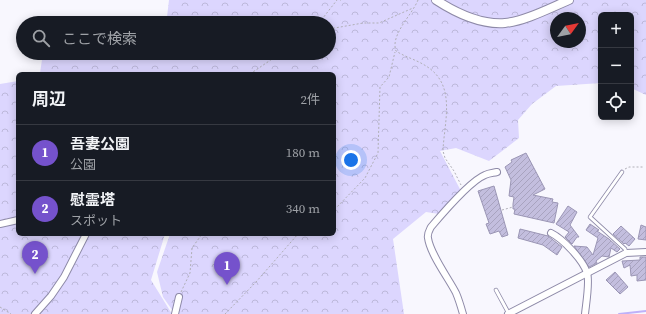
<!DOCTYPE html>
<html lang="ja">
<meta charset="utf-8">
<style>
:root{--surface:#171b24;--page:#20242c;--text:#f1f3f6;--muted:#9ea1a6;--line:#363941;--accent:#7552cc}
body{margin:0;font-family:"Source Serif 4","Noto Sans JP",serif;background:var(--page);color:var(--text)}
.controls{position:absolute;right:12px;top:12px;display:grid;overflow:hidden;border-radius:6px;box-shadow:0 2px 10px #0003}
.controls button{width:36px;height:36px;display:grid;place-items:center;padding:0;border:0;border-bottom:1px solid var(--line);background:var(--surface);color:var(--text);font:20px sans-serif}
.compass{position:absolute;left:550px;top:12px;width:36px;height:36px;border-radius:50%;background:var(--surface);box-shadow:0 2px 10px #0003;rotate:57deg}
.you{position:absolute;left:351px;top:160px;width:14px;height:14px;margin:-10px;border:3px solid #fff;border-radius:50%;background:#1a73e8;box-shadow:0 0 0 6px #1a73e833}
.badge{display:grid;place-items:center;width:26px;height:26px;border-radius:50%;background:var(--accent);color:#fff;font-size:13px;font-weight:700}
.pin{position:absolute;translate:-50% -33px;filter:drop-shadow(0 1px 2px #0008)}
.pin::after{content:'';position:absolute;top:21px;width:14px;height:12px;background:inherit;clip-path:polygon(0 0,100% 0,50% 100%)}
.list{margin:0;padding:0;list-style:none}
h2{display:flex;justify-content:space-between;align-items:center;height:52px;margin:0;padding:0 16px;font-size:17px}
h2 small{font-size:13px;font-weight:400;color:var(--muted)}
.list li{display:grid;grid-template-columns:26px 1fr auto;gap:12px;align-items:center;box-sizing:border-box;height:56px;padding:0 16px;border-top:1px solid var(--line)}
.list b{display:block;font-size:15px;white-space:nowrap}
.list p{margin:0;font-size:13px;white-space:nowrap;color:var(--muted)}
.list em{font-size:13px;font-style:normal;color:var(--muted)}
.icon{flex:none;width:22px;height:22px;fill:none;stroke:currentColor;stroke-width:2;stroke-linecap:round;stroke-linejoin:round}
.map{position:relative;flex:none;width:646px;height:314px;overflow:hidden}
.search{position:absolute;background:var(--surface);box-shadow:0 2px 10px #0003;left:16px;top:16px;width:320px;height:44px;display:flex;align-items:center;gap:10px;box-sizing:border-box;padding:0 14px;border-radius:22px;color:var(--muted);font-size:15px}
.panel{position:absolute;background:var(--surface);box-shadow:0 2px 10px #0003;left:16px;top:72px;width:320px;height:164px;border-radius:6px}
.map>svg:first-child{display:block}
</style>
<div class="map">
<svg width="646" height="314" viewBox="0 0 646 314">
<defs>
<pattern id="forest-crowns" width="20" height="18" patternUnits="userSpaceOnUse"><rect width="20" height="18" fill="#dcd6fe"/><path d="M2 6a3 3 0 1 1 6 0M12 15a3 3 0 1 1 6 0" fill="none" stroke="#bdb8da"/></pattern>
<pattern id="building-hatch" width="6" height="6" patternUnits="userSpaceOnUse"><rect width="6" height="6" fill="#c3bede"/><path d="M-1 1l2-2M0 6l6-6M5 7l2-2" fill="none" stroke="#a8a3bf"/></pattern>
</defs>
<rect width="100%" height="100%" fill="#f8f7fe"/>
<g fill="url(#forest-crowns)" fill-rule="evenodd">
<path d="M169,0h477v95l-15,-7v-73h-30v68l-45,3 -24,18 -14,16 1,18 -30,23 -33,-13 -16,3 22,42 -23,21 -13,-2 -33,27 11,75h-229l-12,-17 -6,-25 13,-38h164v-160h-296l2,-1 3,-20h43l11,6 37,-6h195v-30h-169l7,-6zM556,18h24v24h-24z"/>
<path d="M18,81v153h147l-14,46 21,34h-172v-230z"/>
</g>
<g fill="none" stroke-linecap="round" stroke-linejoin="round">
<path stroke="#beb1f9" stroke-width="2" d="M619,314l27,-3"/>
</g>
<g fill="url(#building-hatch)" stroke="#9b96b5">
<path d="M526,153l19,36 -12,6 20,4 -1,3 6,1 -4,20 -40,-9 1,-5h-2v-5l1,-7 -5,-1 2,-16 -6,-13 7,-5 -1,-2z"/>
<path d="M494,186l14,49 -6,2 -3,-6 -9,3 -4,-10 3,-1 -11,-32z"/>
<path d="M568,206l9,6 -7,13 9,12h-2l-5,7 -7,-7 4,-5 -13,-8z"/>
<path d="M590,224l9,6 -2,1 12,8 11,10 -3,3 -6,-4 -2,9 -7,-1 -6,5 1,2 -8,4 -15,-21 13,1 6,8 5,-17 -12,-8z"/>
<path d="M641,225l5,2v13l-8,-1z"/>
<path d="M621,226l14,13 -6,7 -4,-3 -1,1 -11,-10z"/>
<path d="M520,229l28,7 14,11 -5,8 -14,-10 -25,-7z"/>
<path d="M640,257h6v23l-9,1v-6l-6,1 -1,-11 -6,3 -2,-7 18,-1z"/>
<path d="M615,272l13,15 -8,7 -14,-14z"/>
</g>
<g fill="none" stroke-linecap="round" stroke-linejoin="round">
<defs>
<g id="service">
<path d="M622,172l-32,45 35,32 1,4"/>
<path d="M496,290l13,24"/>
</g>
<g id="minor">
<path d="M0,224l18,-4"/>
<path d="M551,233c12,6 32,27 36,40 3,8 -1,31 -2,41"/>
<path d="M35,314l16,-18 13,-19 22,-43"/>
<path d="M175,314l4,-17"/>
<path d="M463,314c-2,-7 -4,-14 -7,-21 -7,-14 -26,-39 -28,-55 -1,-4 1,-7 3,-11 11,-13 39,-46 54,-52 4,-2 8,-2 12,-3"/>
<path d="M508,314l118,-61 20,-1"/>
</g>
<path id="tertiary" d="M436,0c20,13 44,25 69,23 20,-2 45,-15 64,-23"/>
</defs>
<use href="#service" stroke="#8e8aa8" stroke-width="4.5"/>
<use href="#minor" stroke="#8e8aa8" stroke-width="8"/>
<use href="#tertiary" stroke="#8e8aa8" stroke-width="10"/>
<g stroke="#b0afb7" stroke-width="1" stroke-dasharray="2 2" stroke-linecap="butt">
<path d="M340,0h1"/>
<path d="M418,0c-6,15 -28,35 -22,51 9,6 21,9 30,15 31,19 18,56 17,85l2,7 9,13 7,14"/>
<path d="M319,23l18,-23"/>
<path d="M329,29l34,-6h16l34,-15"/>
<path d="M250,74l31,-21"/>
<path d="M625,169l4,-2h15"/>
<path d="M334,208h2l29,-30 13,-25 2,-66 9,-10 6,-25"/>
<path d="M502,210l11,-3"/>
<path d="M181,292l9,-19 2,-25 10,-14"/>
<path d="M0,307l11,7"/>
<path d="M225,314l31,-32 42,-48"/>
</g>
<use href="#service" stroke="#fff" stroke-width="3"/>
<use href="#minor" stroke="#fff" stroke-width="6"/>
<use href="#tertiary" stroke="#fff" stroke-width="8"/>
</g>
</svg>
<div class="controls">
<button>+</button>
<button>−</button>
<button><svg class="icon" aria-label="locate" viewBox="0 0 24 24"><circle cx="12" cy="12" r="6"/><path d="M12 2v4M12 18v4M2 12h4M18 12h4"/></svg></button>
</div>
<svg class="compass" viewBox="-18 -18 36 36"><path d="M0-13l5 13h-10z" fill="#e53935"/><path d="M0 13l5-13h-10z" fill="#9ea1a6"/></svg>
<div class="you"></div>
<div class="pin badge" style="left:227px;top:285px">1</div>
<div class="pin badge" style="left:35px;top:274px">2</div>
<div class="search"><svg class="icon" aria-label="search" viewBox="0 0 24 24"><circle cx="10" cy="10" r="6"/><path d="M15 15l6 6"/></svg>ここで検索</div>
<section class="panel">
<h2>周辺<small>2件</small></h2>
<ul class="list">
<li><span class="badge">1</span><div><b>吾妻公園</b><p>公園</p></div><em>180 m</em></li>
<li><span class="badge">2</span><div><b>慰霊塔</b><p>スポット</p></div><em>340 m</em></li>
</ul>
</section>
</div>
